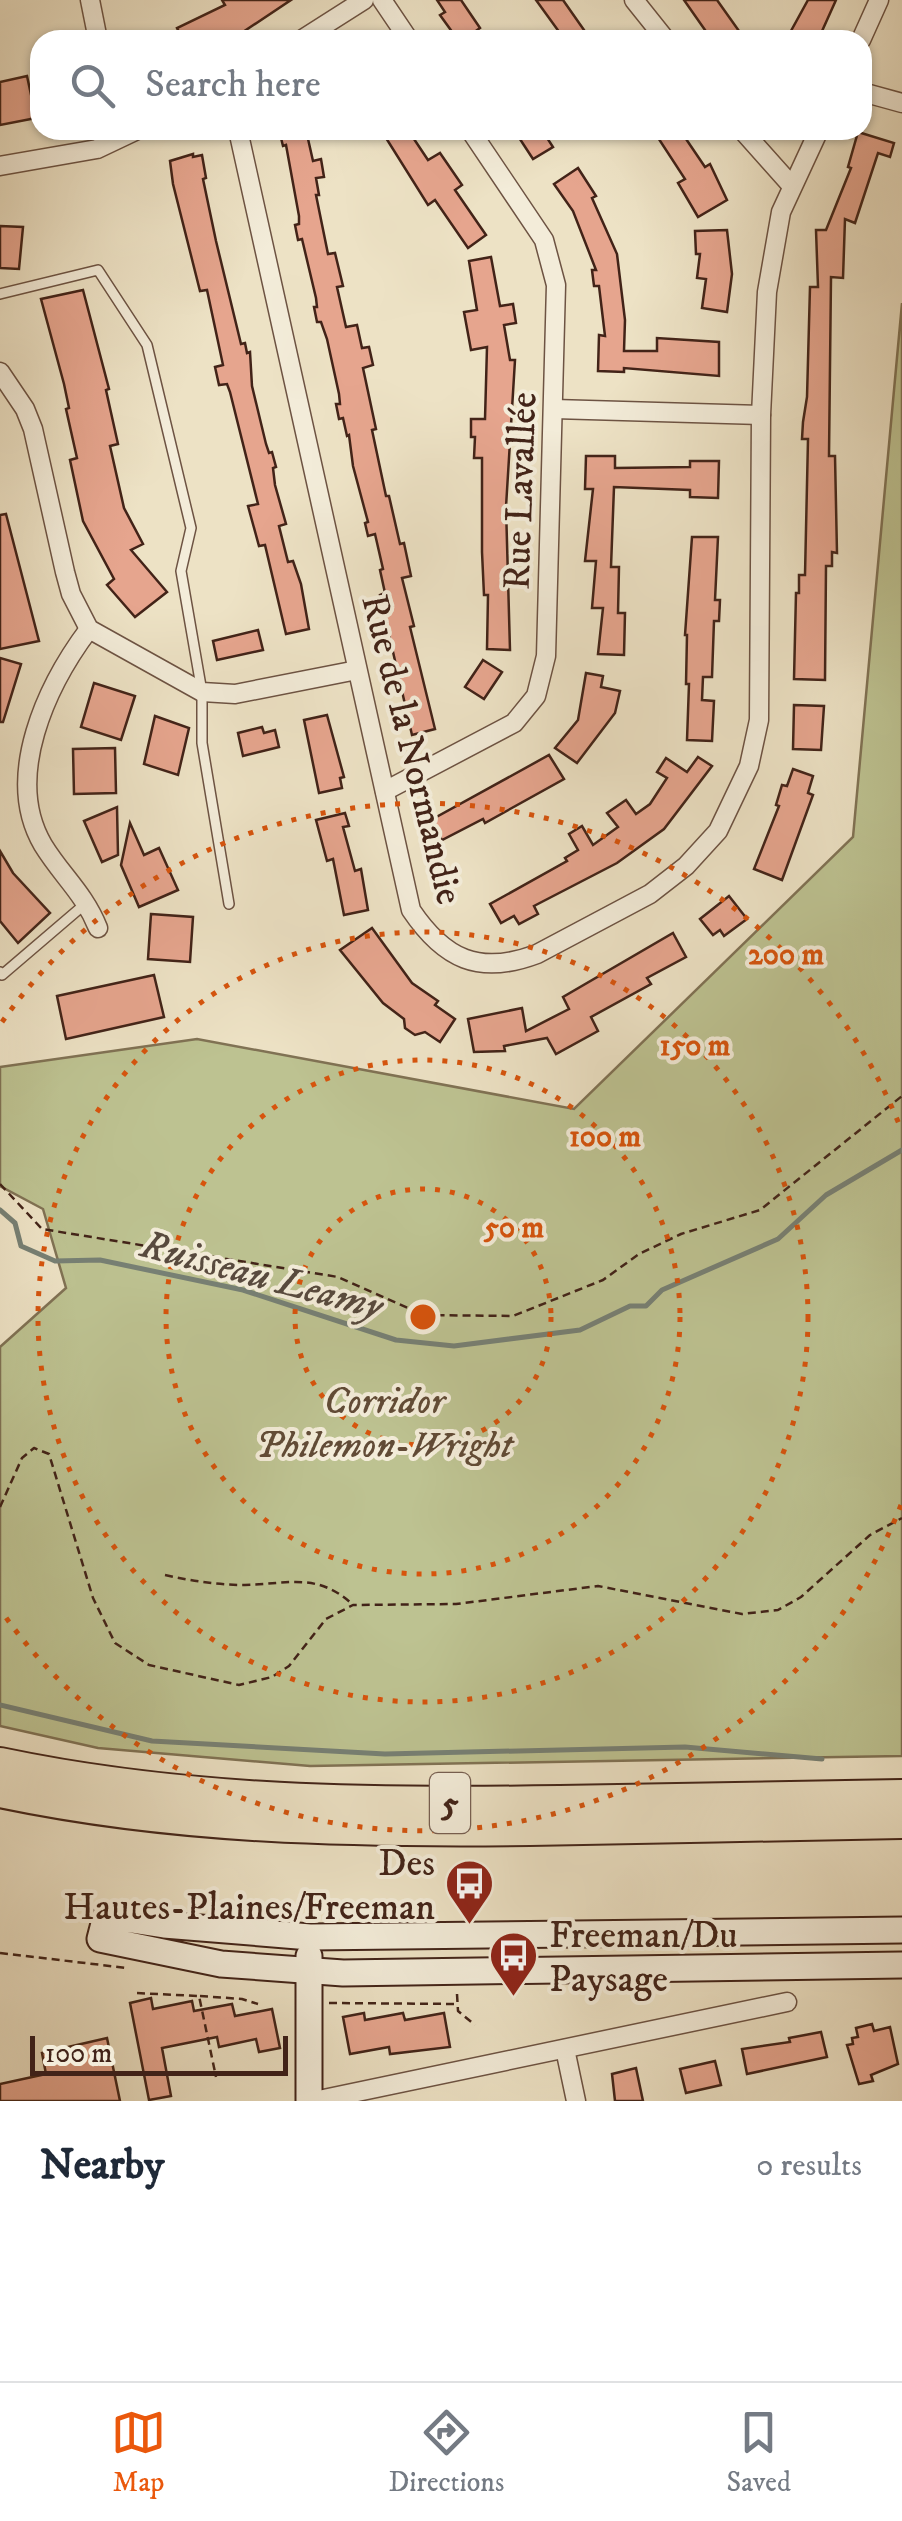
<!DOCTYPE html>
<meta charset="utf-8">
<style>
:root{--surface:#fff;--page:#f2f2f3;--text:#1f2937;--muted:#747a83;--line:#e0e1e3;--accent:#ea580c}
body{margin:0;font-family:"IM FELL DW Pica",serif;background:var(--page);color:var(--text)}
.scale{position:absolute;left:30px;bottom:25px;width:258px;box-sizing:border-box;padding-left:10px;border:5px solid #422318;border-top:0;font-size:28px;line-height:35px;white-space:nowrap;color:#422318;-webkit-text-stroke:8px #f3ecd9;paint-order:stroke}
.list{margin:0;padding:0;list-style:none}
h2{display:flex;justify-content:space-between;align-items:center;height:130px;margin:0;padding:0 40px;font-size:42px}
h2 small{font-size:32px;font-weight:400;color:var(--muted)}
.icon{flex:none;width:55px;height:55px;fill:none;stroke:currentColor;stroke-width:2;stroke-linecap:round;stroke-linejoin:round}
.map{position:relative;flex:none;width:902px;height:2101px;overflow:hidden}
.search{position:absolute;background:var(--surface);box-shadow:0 2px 8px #0004;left:30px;right:30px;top:30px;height:110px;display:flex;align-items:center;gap:25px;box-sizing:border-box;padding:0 35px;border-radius:30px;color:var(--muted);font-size:38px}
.sheet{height:280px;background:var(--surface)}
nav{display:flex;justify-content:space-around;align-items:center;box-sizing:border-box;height:140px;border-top:2px solid var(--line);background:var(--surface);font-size:28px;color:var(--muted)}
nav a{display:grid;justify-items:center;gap:5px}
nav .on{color:var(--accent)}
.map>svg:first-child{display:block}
</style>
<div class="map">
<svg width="902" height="2101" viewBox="0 0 902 2101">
<rect width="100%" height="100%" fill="#ede2c5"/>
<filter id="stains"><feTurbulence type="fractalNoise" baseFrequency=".002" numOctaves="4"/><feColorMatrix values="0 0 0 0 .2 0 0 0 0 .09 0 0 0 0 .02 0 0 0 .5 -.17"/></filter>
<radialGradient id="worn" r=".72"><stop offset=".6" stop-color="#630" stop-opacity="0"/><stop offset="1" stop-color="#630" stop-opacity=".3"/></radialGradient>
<path fill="#bdc291" stroke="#807254" stroke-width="2.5" d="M902,303v1453l-592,10 -212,-18 -98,-22v-379l66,-59 -23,-79 -43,-23v-119l197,-28 377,70 279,-272z"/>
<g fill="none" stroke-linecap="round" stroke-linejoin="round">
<g stroke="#778074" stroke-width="5">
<path d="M0,1210l15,13 6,23 34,15 45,-1 143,30 153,50 58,6 126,-16 50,-24h16l16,-16 116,-51 48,-44 76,-45"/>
<path d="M0,1705l152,36 233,13 300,-7 137,12"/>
</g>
</g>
<g fill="#e6a58e" stroke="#422318" stroke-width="2.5">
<path d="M222,0h69l-60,40h-48l-6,-12 48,-23z"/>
<path d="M437,0h24l19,28 -17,12h-5l-18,-25 5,-3z"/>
<path d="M536,0h27l28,40h-26z"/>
<path d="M684,0h33l22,31 -11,9h-16z"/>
<path d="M808,0h28l-18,40h-32z"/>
<path d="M27,76l9,42 -36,7v-43z"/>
<path d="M279,130h27l7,31 8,-2 3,18 -8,1 3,17h-3l12,59 7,-1 8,33 -6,1 9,40 11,-2 5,23 7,-1 4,18 -10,3 13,61 -4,1 14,66h3l11,48 4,-1 7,33 -9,2 12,48 -4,1 25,102 -23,6 -32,-140 5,-2 -5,-23 3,-1 -8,-35 -7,2 -3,-13 3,-1 -15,-56 -4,-31 -2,1 -4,-18 -4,1 -3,-15h4l-1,-10 -12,-55 -6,-17h-4l-3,-15h3l-1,-9 -14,-59 -4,1 -3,-15 4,-1v-8l-13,-71 -3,1z"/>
<path d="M381,130h27l20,30 12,-7 22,32 -7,5 31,45 -18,13 -33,-48 -7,5z"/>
<path d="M514,130h28l11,17 -20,12z"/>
<path d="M653,130h27l25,37 5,-3 17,36 -29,17 -20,-34 7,-4z"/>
<path d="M858,132l36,11 -4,14 -12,-4 -23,70 -10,-4 -2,59 -12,-1 -2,179h6l2,97 -5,-1v14h-6l-1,114 -31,-1 2,-86h3v-18h6l3,-136h-6l1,-17 4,-25 3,-110h8l-2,-57h10l25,-62 -3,-1z"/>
<path d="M193,154v3l9,-2 4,23 -3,1 13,62 25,103 4,-1 2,10 3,-1 2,34 14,58 3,9 3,-1 4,15 -3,1 2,17 11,39 -7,2 9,36 5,-1 8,23 8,45 -23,5 -21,-89 -6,1 -11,-40 10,-2 -28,-112 -3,-8 -8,1 -4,-18 8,-2 -16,-75 -7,1 -27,-107 -3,-23z"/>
<path d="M578,168l18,28 -4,2 25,56 8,66 -1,31h33v-13l62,4v34l-95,-8v4l-26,-1 1,-36 6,1 -6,-50h-5l-2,-16h4l-23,-59 -19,-27z"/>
<path d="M0,226l23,1 -4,42 -19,-1z"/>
<path d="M727,230l5,44 -5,38 -25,-4 4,-29 -9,-1 3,-24h-4l-1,-23z"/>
<path d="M491,257l9,49 13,-2 3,19 -12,2 6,35h5l-9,147 4,143 -23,-1 1,-54h-4l-2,-43v-94h-8l1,-21h-4v-18h14l2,-72 -16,3 -7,-38 13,-2 -8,-49z"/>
<path d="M83,290l26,99 -3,1 12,54 -8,2 14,62 19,36 -12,6 36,42 -32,25 -28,-32 7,-6 -31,-58 -13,-61 7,-2 -11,-49 3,-1 -5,-24 -23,-85z"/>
<path d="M586,456h29v12l75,-1v-6h29l-1,37 -28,-1v-7l-76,-3 -3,80h8l-1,46h7l-1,42 -26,-1 5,-46h-11l4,-47h-11l8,-72h-8z"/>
<path d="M6,514l33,127 -39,8v-134z"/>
<path d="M692,537h26l-3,63h5l-1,21h-5l-2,56h-9l-1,23 12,1 -2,40 -25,-1 2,-56h-3l1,-49h-2z"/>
<path d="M258,630l5,20 -46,10 -4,-19z"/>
<path d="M0,658l21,6 -18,58h-3z"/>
<path d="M483,660l19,12 -18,27 -19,-12z"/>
<path d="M586,673l17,3 -2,11 19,4 -5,22 -38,50 -22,-15 23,-28z"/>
<path d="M94,683l41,13 -14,44 -40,-13z"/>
<path d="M794,705l30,1 -3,44 -28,-1z"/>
<path d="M327,715l17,62 -4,1 2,10 -23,5 -15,-73z"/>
<path d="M155,716l34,12 -11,47 -34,-11z"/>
<path d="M262,727l2,6 11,-3 4,17 -36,9 -5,-23z"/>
<path d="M115,748l1,45 -42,1 -1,-45z"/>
<path d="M549,755l15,24 -79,44 -2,-4 -41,21 -11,-20z"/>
<path d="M698,757l14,9 -48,63 -47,34 -83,43 4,8 -19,10 -5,-8 -13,7 -11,-19 77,-43 -2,-3 13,-8 -9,-16 13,-8 11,19 25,-18 -11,-14 19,-13 10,14 14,-10 17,-26 -10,-6 9,-14 21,14z"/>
<path d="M793,769l20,7 -5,17 5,2 -31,85 -28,-11 25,-63 -3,-1 6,-20 5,1z"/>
<path d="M117,807l1,48 -16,7 -18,-41z"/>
<path d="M345,813l4,13 -6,1 12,44 6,-2 7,41 -24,5 -11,-56 -6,2 -11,-41z"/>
<path d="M130,823l14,32 15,-7 19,42 -39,17 -18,-42z"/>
<path d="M0,851l13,22 37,40 -32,30 -18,-22z"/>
<path d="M729,896l18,23 -23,17 -4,-6 -7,5 -13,-16z"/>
<path d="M151,914l42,3 -3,45 -42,-3z"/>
<path d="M372,928l40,55 26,18 -3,4 20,14 -15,23 -15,-10 -10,3 -10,-7 -1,-9 -21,-16 -43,-53z"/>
<path d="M673,933l13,24 -39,21 4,6 -60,33 7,14 -42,23 -9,-16 -43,8 1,5 -31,1 -6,-33 54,-11 4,23 43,-22 -6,-12z"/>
<path d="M154,975l10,42 -98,22 -9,-43z"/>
<path d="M151,1998l2,11 39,-8 2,10 38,-7 3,12 37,-7 8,39 -21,4 -3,-13 -37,8 -2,-10 -55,11 9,48 -22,4 -19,-97z"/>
<path d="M364,2013l1,7 38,-7 2,7 39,-7 6,34 -60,7 -1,-7 -39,7 -7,-37z"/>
<path d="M872,2024l2,7 16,-4 8,37 -27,11 2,6 -14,3 -12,-39 6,-1 -1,-6 6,-1 -2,-9z"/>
<path d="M821,2032l6,25 -80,17 -5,-25 48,-7 -1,-4z"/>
<path d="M107,2038l13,63h-120v-17l46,-10 -4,-21z"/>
<path d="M715,2061l6,24 -35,8 -6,-24z"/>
<path d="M636,2068l7,33h-28l-3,-27z"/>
</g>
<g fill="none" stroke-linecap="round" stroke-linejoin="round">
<defs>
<g id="lane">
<path d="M0,294l98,-24 49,75 44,183 -10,43 21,121v51l27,161"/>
<path d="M0,972l2,3 83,-71"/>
</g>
<g id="street">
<path d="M90,0l8,40"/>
<path d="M382,0l27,40"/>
<path d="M634,0l32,40"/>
<path d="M301,40l63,-40"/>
<path d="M861,40l18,-40"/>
<path d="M862,92l40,11"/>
<path d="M238,130l173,780c33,49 68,66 126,44l113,-60 36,-28 32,-35 31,-65 10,-46 2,-305 6,-123 14,-80 38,-82"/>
<path d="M742,130l49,55"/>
<path d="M0,166l97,-17 40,-19"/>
<path d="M0,372l25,37 8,20 32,143 6,22 18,35 113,63 33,2 122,-24"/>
<path d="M554,409l207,6"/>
<path d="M89,629c-42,56 -86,148 -46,216 19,31 41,48 55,83"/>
<path d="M385,791l129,-68 22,-27 10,-40 10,-371 -12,-45 -74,-110"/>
<path d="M565,2049l11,52"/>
<path d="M314,2101l473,-99"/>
</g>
<g id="secondary">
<path d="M902,1930l-592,7 -146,-12 -58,-9 -6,23 121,25 122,9 559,-8"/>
<path d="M309,2101v-145"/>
</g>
<g id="highway">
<path d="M0,1764c185,39 372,41 560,38 114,-2 228,-4 342,-6"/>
<path d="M0,1791c176,37 351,40 530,38 124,-2 248,-5 372,-7"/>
</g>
</defs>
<use href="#lane" stroke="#6d5343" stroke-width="12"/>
<use href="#street" stroke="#6d5343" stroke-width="21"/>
<use href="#secondary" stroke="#422318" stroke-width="29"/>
<use href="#highway" stroke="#422318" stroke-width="36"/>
<g stroke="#422318" stroke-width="2.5" stroke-dasharray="8 5" stroke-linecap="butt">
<path d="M0,1184l42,45 296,48 86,38 89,1 90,-36 36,-26 42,-20 79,-24 142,-114"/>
<path d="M0,1507l22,-49 12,-10 15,6 44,144 22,45 34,22 90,20 33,-8 17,-11 37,-47 27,-14 103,-1 142,-18 144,28 36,-4 23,-13 69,-62 32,-17"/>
<path d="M165,1575c27,6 53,10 80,10 43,-1 72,-13 107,19"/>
<path d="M0,1953l127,15"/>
<path d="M137,1993l62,3 17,81"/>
<path d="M457,1994l1,17 17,14"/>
<path d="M200,1996l42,3 16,5"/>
<path d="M329,2003l129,1"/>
</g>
<use href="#lane" stroke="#f3ecd9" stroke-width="9"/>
<use href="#street" stroke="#f3ecd9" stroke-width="18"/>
<use href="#secondary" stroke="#f3ecd9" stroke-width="25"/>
<use href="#highway" stroke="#ede2c5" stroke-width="32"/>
</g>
<g fill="none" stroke="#d7540d" stroke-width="5" stroke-dasharray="5 10">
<circle cx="423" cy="1317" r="128"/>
<circle cx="423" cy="1317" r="257"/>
<circle cx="423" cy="1317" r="385"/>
<path d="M901 1505A514 514 0 0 1 2 1612M2 1022A514 514 0 0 1 901 1129"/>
</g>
<defs>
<symbol id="bus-pin" viewBox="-11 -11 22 30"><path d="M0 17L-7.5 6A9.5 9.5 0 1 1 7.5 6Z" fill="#8f2418" stroke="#f3ecd9"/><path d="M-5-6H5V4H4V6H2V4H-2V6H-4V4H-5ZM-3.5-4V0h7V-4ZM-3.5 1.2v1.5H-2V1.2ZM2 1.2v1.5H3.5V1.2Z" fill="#fff"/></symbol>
</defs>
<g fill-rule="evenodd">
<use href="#bus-pin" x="442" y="1856" width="55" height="75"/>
<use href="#bus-pin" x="486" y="1928" width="55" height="75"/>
</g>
<g text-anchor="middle" stroke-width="8" stroke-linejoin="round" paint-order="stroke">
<rect fill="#f3ecd9" stroke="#775f52" stroke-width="2.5" x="430" y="1773" width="40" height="60" rx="8"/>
<g font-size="35" font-weight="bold" fill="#422318">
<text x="450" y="1815">5</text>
</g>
<g font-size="38" fill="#422318" stroke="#f3ecd9">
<text transform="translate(519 491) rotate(-88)" y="13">Rue Lavallée</text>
<text transform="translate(413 749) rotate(76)" y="13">Rue de la Normandie</text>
</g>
<g font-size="38" font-style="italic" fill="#614b36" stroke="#f3ecd9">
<text x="384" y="1413">Corridor<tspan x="384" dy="44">Philemon-Wright</tspan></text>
</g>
<g font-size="38" fill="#422318" stroke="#f3ecd9" text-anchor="end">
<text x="435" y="1875">Des<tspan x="435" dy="44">Hautes-Plaines/Freeman</tspan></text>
<text x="549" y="1947" text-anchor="start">Freeman/Du<tspan x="549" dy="44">Paysage</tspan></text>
</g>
<g font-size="40" font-style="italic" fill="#584a3e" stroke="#f3ecd9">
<text transform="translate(262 1274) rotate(15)" y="14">Ruisseau Leamy</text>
</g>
</g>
<circle cx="423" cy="1317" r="15" fill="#d7540d" stroke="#f3ecd9" stroke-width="5"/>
<g font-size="30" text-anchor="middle" font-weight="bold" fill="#d7540d" stroke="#f3ecd9" stroke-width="8" stroke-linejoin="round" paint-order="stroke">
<text x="786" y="964">200 m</text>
<text x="695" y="1055">150 m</text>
<text x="605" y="1146">100 m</text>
<text x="514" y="1237">50 m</text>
</g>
<rect width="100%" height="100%" filter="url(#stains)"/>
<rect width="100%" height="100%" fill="url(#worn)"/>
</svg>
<div class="scale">100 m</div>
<div class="search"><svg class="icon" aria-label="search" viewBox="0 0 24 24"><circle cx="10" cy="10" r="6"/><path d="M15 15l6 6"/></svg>Search here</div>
</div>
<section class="sheet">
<h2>Nearby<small>0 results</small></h2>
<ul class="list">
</ul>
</section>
<nav>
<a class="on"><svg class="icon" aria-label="map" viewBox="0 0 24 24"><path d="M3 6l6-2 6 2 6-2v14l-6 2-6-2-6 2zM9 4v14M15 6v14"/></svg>Map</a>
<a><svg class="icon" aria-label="directions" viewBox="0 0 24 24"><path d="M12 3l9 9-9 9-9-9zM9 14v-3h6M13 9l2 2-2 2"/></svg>Directions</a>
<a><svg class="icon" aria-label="saved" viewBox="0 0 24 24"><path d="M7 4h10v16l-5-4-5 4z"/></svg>Saved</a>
</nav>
